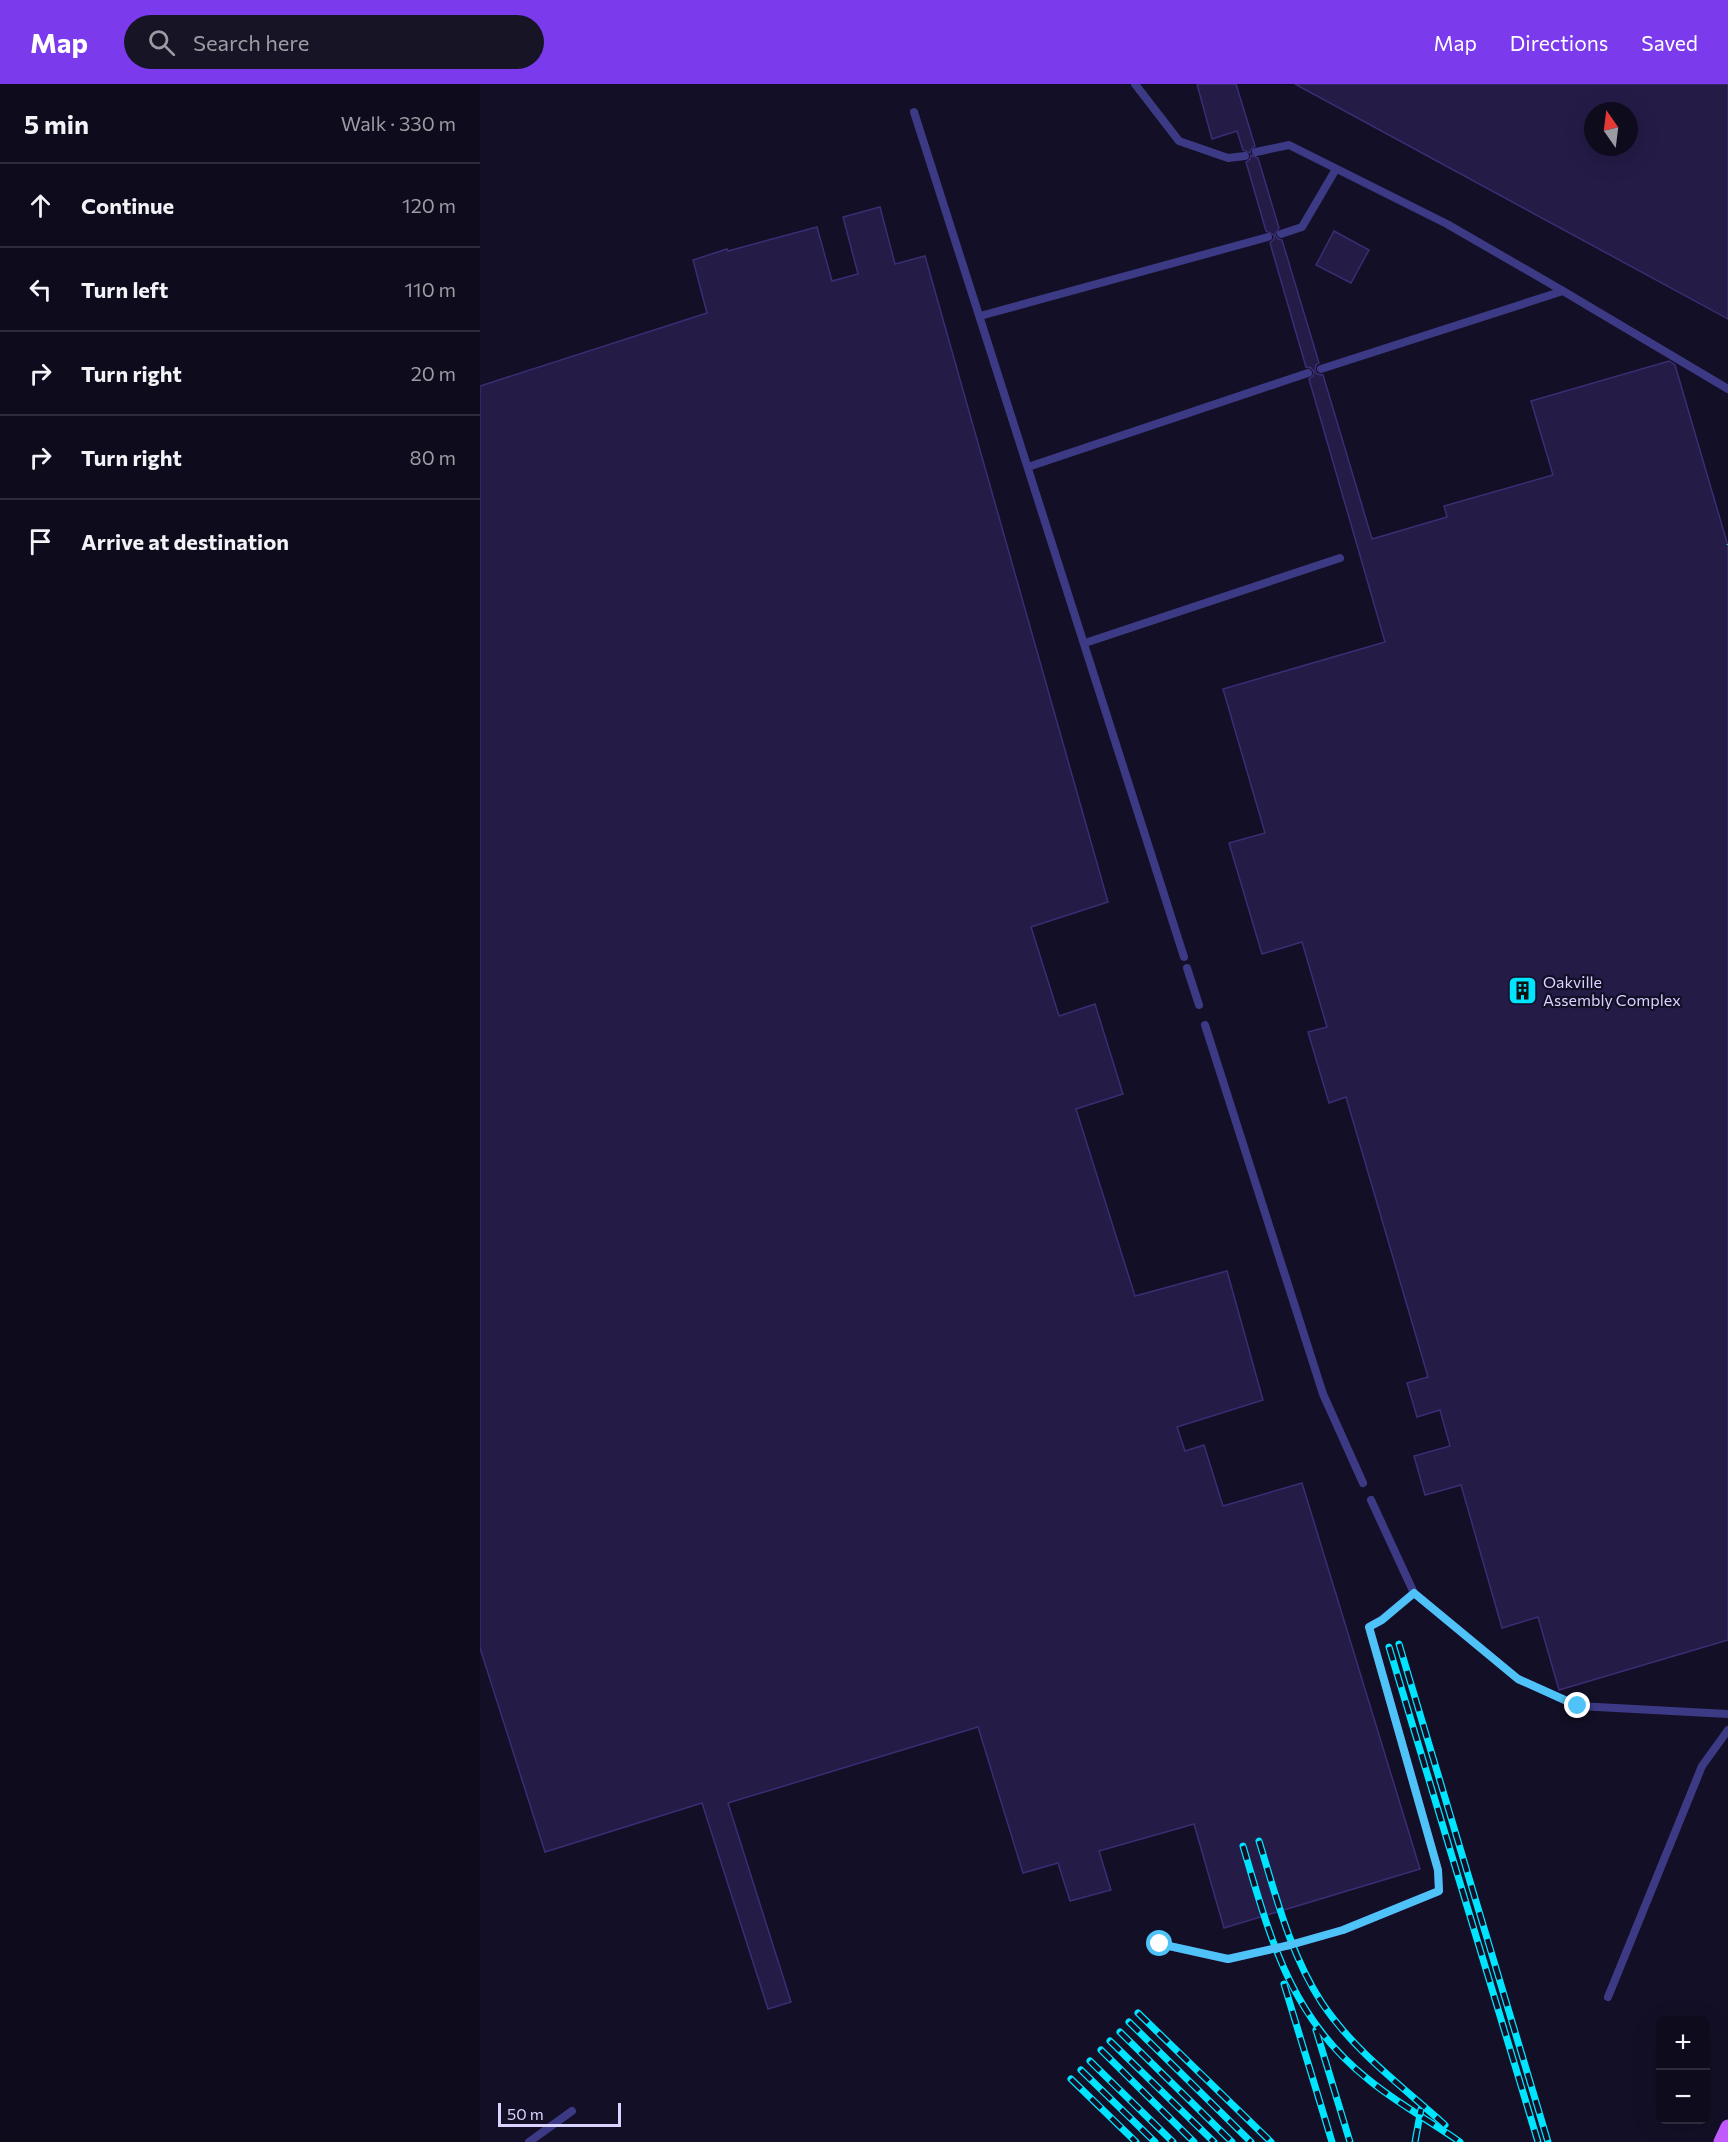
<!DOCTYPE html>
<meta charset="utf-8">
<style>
:root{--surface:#0e0b1c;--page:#171425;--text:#f1f3f6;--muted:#9b9ba3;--line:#2e2b3b;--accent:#7c3aed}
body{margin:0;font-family:Commissioner,sans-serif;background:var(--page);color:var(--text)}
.controls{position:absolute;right:18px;bottom:18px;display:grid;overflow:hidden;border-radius:9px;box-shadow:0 6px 24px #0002}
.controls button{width:54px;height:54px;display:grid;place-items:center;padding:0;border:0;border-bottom:2px solid var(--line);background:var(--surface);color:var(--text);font:30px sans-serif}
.compass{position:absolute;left:1104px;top:18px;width:54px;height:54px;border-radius:50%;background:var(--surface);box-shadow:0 6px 24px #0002;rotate:346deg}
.scale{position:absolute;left:18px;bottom:15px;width:123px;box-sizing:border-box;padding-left:6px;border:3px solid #d9d4ff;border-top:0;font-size:16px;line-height:21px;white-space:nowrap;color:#d9d4ff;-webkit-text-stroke:4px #130f26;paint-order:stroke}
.stop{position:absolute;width:18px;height:18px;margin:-14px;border:4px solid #4fc3f7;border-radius:50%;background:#fff}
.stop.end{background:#4fc3f7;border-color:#fff;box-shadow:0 2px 6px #0008}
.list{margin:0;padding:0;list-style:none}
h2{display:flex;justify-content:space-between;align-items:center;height:78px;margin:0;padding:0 24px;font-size:26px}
h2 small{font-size:20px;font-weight:400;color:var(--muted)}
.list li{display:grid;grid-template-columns:39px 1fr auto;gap:18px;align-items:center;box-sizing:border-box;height:84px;padding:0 24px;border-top:2px solid var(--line)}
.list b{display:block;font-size:22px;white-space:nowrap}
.list em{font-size:20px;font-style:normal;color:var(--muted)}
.icon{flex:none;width:33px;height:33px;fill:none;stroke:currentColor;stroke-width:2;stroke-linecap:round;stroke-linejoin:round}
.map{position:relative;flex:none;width:1248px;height:2058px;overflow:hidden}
header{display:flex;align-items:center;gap:36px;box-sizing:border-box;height:84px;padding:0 30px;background:var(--accent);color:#fff}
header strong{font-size:28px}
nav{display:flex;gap:33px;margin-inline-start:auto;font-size:21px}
.search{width:420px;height:54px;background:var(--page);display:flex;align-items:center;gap:15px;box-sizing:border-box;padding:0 21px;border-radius:33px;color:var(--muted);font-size:22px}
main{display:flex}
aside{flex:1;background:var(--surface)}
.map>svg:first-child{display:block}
</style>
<header>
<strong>Map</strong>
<div class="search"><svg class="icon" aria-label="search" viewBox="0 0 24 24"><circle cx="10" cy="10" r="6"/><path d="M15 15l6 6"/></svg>Search here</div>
<nav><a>Map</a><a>Directions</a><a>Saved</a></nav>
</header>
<main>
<aside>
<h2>5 min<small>Walk · 330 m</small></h2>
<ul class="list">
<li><svg class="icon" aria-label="ahead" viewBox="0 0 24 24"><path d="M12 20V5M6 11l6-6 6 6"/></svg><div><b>Continue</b></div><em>120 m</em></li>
<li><svg class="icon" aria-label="left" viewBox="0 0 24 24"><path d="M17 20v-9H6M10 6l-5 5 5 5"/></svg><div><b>Turn left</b></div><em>110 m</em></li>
<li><svg class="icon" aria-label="right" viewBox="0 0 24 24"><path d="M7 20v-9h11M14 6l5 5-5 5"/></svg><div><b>Turn right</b></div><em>20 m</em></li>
<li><svg class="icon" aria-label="right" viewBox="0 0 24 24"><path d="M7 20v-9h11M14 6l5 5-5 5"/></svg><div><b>Turn right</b></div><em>80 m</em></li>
<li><svg class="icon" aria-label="arrive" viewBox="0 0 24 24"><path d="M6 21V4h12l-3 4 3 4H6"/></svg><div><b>Arrive at destination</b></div></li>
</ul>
</aside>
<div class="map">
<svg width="1248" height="2058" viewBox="0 0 1248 2058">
<rect width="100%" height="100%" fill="#130f26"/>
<g fill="#241b47" stroke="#3b2d73" stroke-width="1.5" fill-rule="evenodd">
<path d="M717,0h39l19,62 -4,4 -1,3 -7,-3 -6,-19 -25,8z"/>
<path d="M815,0h433v235zM1113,27h36v36h-36z"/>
<path d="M771,71l7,3 21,70 -4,7 3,4 4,1 37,123 -3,2 -1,5 2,4 6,1 49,164 75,-22 -3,-11 109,-31 -22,-74 138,-40 6,4 53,181v1094l-169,50 -21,-73 -36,11 -41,-143 -36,10 -11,-39 36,-10 -10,-36 -23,7 -10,-34 21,-6 -82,-280 -17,6 -21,-71 19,-5 -25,-85 -40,12 -33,-111 36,-10 -42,-144 162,-47 -76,-263 4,-3 1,-4 -3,-4 -5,-1 -36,-124 4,-4v-4l-8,-4 -20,-69 4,-3z"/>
<path d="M400,123l15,57 30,-8 183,646 -77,25 28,89 36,-12 28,90 -47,15 59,187 92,-25 36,129 -86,27 8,24 19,-6 19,61 79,-23 118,386 -196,59 -30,-104 -95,27 12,39 -41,11 -12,-38 -35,10 -45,-146 -250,76 63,199 -23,7 -66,-206 -157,49 -65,-204v-1262l227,-73 -14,-53 34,-11 1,2 89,-24 15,54 26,-7 -15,-57z"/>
<path d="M854,147l35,19 -18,33 -35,-18z"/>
</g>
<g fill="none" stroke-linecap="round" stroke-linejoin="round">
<path stroke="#2fb8b0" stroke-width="3" stroke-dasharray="3 4.5" stroke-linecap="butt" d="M1248,461v-1"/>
<g stroke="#3d3a85" stroke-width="8">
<path d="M655,0l44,57 49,17 17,-2"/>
<path d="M434,28l270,845"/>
<path d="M776,68l33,-7 158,79 116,67 165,98"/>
<path d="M801,150l21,-7 34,-58"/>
<path d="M500,232l288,-79"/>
<path d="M841,285l242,-78"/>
<path d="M548,383l280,-94"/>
<path d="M605,559l255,-85"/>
<path d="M707,884l12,37"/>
<path d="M725,941l118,369 40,89"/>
<path d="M891,1416l43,93 104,86 60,27 150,8"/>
<path d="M680,1860l68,15 62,-14 53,-15 96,-39 -1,-21 -69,-243 12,-7 33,-27"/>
<path d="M1128,1913l94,-231 26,-36"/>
<path d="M49,2058l43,-31"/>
</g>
<path stroke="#c25bff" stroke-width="15" d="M1241,2058l7,-15"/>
<defs>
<g id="rail">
<path d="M919,1560l149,498"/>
<path d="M909,1563l149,495"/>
<path d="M779,1757c17,55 31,113 63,162 32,48 81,84 123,122"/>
<path d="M763,1762c27,91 47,172 126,234 28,23 61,41 91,62"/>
<path d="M804,1900l48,158"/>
<path d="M658,1929l133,129"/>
<path d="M649,1938l122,120"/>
<path d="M836,1946l34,112"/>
<path d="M640,1948l112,110"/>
<path d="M630,1957l104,101"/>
<path d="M621,1966l93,92"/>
<path d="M610,1977l83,81"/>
<path d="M601,1986l74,72"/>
<path d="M591,1995l65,63"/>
<path d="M935,2058l6,-33"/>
</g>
</defs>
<use href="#rail" stroke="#00e5ff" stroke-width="7"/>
<use href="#rail" stroke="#130f26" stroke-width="4.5" stroke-dasharray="14" stroke-linecap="butt"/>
</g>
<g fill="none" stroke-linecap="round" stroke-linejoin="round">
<path stroke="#4fc3f7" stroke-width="8" d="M680,1860l68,15 62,-14 53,-15 96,-39 -1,-21 -69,-243 13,-7 32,-27 104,86 60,27"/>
</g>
<defs>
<symbol id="building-square" viewBox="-11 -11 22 22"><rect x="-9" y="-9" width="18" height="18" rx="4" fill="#00e5ff" stroke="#130f26"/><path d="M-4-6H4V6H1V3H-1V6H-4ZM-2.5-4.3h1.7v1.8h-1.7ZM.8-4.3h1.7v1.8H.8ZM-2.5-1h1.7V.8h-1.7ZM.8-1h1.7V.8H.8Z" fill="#111"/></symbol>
</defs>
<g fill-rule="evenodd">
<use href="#building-square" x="1026" y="890" width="33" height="33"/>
</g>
<g text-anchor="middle" stroke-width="4.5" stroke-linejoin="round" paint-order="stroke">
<g font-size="16" fill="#d9d4ff" stroke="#130f26" text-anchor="start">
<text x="1063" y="904">Oakville<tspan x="1063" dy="18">Assembly Complex</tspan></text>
</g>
</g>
</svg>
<div class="controls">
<button>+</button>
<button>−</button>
</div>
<svg class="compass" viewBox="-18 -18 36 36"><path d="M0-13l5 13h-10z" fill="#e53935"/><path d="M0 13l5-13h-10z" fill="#9b9ba3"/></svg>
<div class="scale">50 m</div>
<div class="stop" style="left:680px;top:1860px"></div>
<div class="stop end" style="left:1098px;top:1622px"></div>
</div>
</main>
